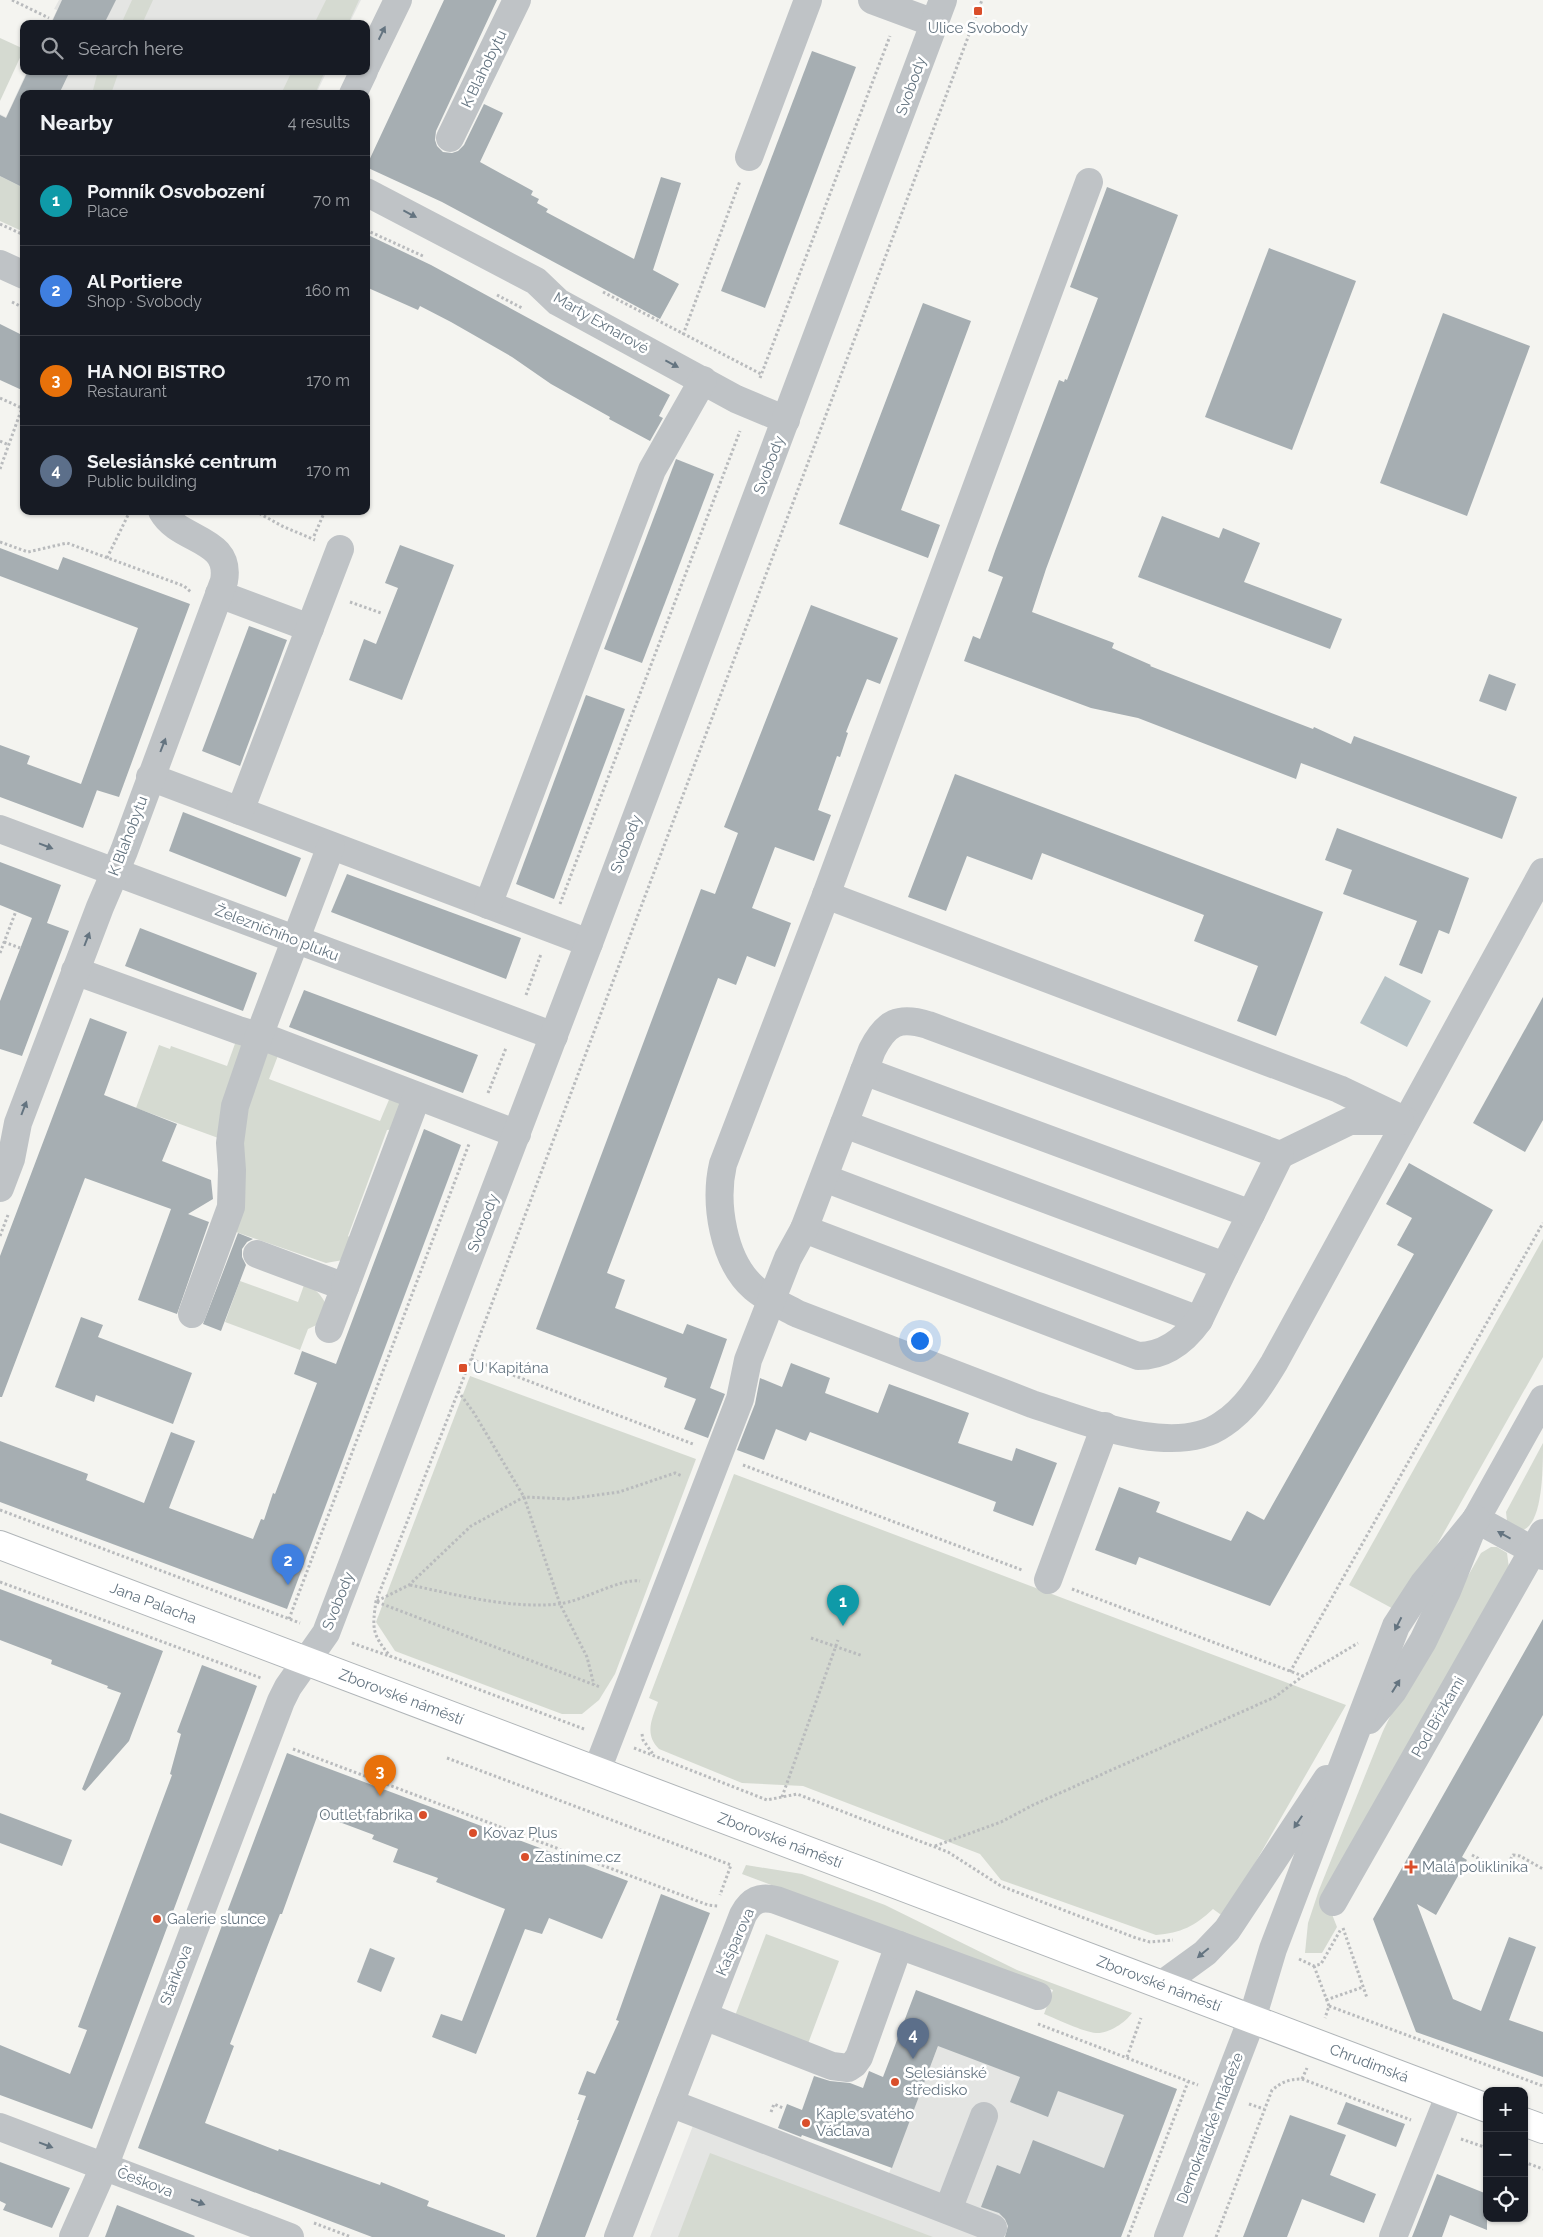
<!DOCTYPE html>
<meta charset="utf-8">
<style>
:root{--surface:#171b24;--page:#20242c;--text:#f1f3f6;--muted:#9ea1a6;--line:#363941;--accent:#8c9099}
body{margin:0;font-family:Raleway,sans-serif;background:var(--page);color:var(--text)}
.controls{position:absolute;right:15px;bottom:15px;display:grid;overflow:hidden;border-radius:10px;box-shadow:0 1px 4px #0004}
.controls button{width:45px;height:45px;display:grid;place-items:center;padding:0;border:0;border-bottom:1px solid var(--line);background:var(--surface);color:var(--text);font:25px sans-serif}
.you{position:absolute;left:919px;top:1340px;width:18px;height:18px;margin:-12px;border:4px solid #fff;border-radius:50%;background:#1a73e8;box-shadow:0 0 0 8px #1a73e833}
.badge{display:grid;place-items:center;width:32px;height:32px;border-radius:50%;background:var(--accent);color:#fff;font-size:16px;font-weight:700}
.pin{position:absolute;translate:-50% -41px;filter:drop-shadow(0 1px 2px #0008)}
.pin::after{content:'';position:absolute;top:26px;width:18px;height:15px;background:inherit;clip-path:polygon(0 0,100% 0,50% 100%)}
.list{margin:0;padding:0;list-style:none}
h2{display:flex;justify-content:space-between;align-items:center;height:65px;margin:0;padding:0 20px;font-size:21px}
h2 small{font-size:16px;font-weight:400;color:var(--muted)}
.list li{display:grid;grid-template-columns:32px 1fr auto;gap:15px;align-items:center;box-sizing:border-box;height:90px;padding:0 20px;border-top:1px solid var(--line)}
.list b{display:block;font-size:19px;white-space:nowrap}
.list p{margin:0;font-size:16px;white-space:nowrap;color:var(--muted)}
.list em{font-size:16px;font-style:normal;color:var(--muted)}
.icon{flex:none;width:28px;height:28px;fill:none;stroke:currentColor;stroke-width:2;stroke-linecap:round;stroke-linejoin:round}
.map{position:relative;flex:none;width:1543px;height:2237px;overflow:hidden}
.search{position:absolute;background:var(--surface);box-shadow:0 1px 4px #0004;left:20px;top:20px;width:350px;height:55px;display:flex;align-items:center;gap:12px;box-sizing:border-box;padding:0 18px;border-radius:10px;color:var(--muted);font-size:19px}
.panel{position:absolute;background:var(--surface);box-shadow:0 1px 4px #0004;left:20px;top:90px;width:350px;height:425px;border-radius:10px}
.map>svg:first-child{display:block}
</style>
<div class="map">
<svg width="1543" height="2237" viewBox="0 0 1543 2237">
<rect width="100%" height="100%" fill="#f4f4f0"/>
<g fill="#e4e5e3">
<path d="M59,0h302l-12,24h-299l7,-14 -3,-1z"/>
<path d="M27,71h300l-11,23h-292v94l-24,-12v-62l6,3z"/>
<path d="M954,2005l223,84 -56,148h-471l44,-114 187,71z"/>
</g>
<g fill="#d5dad1">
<path d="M132,0h21l-11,24h-21z"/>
<path d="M326,0h33l-11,24h-34z"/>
<path d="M0,38l24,11 -24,52z"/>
<path d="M98,71h21l-8,23h-19z"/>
<path d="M292,71h33l-10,23h-34z"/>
<path d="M0,176l24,12v44l-24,-11z"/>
<path d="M237,1038l7,7 -23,94 -85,-31 23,-63 11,4 1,-3 56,20z"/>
<path d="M264,1050l15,3 -10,26 111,42 11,-26 10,10 -4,24 -10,1 -39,106 7,6 -12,18 -17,3 -96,-33 9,-97z"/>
<path d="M1543,1239v118l-144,255 -50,-27z"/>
<path d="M240,1281l58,21 6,-17c12,3 17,10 23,21l-4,16 -15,7 -8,21 -75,-28z"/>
<path d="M470,1376l226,83 -81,215 -16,26 -17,14h-20l-167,-63 -19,-29z"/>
<path d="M1543,1443c0,24 0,80 -20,87l-16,-9 -1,-9z"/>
<path d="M734,1474l612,231 -122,212 -11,-8c-18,17 -32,24 -57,26l-155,-55 -21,-26 -177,-68 -61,-3 -83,-34c-15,-15 -7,-30 -1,-47l-9,-4z"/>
<path d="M1491,1547h6l10,6 2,15 -185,326 13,33 -15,26h-17l3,-30 11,-33 64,-159 19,-39 79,-139z"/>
<path d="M746,1865l56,9 83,31 132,65 115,43c-7,10 -24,21 -36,20 -13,-1 -39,-14 -52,-19l9,-24 -311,-116z"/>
<path d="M766,1934l73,27 -33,88 -73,-28z"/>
<path d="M710,2153l223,84h-255z"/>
</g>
<path fill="#b7c2c6" d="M1385,976l46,25 -24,46 -47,-24z"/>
<g fill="#a6aeb2">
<path d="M62,0h54l-12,24h-53z"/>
<path d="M444,0h53l-61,131 -1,9 2,6 6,6 9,1 6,-2 6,-6 20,-41 19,9 -23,49 53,29 -2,4 8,4 -2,4 11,6 -2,3 88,47 27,-82 20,6 -28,87 26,14 -19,35 -218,-117 -76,-35z"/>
<path d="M812,51l44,16 -91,241 -44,-17z"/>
<path d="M28,71h42l-11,23h-35v94l-24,-12v-61l6,3z"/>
<path d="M1107,187l71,28 -132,354 -14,43 82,31 -2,5 39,17 -1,1 163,63 1,-2 37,17 3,-8 163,61 -15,42 -201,-76 -5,16 -158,-61 -47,-10 -127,-47 9,-25 7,3 23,-62 -15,-6 7,-20 64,-171 5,2 1,-3 2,1 31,-82 -28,-11z"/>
<path d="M366,234l65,31 239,130 -11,21 4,2 -13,23 -41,-22 1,-2 -59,-33 -39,-27 -61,-35 -31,-16 -2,4 -52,-23z"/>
<path d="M1269,248l87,33 -64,169 -87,-33z"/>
<path d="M923,303l48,18 -70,189 39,15 -12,33 -89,-34z"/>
<path d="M1443,313l87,33 -63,170 -87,-33z"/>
<path d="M0,324l24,12v55l-24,-11z"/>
<path d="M676,459l38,15 -72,189 -38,-14z"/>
<path d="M1162,516l57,22 4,-10 37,15 -16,39 98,37 -12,30 -192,-72z"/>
<path d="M400,545l54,20 -52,135 -53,-20 15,-41 12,5 22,-56 -13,-5z"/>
<path d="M0,548l58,22 5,-13 127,47 -71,193 -26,-8 4,1 -14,38 -83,-31v-52l30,11 -3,8 54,20 57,-156 -138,-52z"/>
<path d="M811,605l87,33 -18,46 -13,-5 -21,53 2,1 -8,24 -3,-1 -19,54 13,5 -17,46 -39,-14 -23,61 39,15 -16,44 -28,-11 -11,29 -18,-7 -111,295 18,7 -10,28 68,26 4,-10 40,15 -17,49 15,6 -17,44 -24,-9 12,-30 -32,-12 3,-9 -131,-49 165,-440 14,5 23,-61 -14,-6z"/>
<path d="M249,626l38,14 -47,126 -38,-15z"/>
<path d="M1489,674l27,10 -10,27 -27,-10z"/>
<path d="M586,695l39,14 -71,190 -38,-15z"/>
<path d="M955,774l368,138 -47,124 -39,-15 21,-55 -64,-25 10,-26 -162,-62 -10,27 -65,-24 -21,55 -38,-14z"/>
<path d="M183,812l118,46 -15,39 -117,-46z"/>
<path d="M1337,828l132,50 -20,56 -10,-4 -17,44 -23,-9 18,-44 -74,-27 9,-24 -27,-10z"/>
<path d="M0,862l61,23 -14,38 22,8 -47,125 -22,-7v-48l32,-83 -32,-13z"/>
<path d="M347,874l174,64 -15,41 -175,-67z"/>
<path d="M140,928l117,45 -14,38 -118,-45z"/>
<path d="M304,990l174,65 -15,38 -174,-66z"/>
<path d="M1543,997v123l-18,32 -52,-29z"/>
<path d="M90,1018l37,14 -23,63 73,29 -15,37 49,19 2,19 -25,15 21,8 -32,92 -39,-14 33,-91 -86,-31 -83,219h-2v-141z"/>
<path d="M424,1129l37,16 -174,464 -287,-107v-61l88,33 -2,6 58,23 27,-71 24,9 -26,67 84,31 8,-20 3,1 9,-27 2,1 42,-111 -23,-9 8,-23 34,13z"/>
<path d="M1409,1163l84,47 -223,396 -131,-49 -3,8 -41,-15 24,-63 41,15 -4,10 75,29 16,-30 17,9 150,-266 -17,-9 15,-27 -26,-14z"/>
<path d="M238,1233l15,6 -6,3 -5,7v8l4,8 -25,66 -18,-7z"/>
<path d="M81,1317l22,8 -5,12 94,36 -19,51 -77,-29 -2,7 -39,-15z"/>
<path d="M791,1363l39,15 -5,15 53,20 11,-29 80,29 -11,30 54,18 4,-13 41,15 -24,63 -40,-15 3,-9 -186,-70 -4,9 -30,-12 -12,31 -27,-10 18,-46 5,-26 22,9z"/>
<path d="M0,1589l163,62 -34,90 -44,50 -3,-2 39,-96 -14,-5 1,-2 -57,-22 1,-4 -52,-20z"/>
<path d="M1543,1619v96l-81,142 5,3 -31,55 -19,-11 36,95 28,12 28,-74 27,10 -27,73 34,12v45l-127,-45 -43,-113z"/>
<path d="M202,1665l55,21 -165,443 -92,-34v-50l70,29 17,-44 -9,-3 94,-252 -2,-1 11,-40 -4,-2z"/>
<path d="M287,1753l341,128 -26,58 -53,-21 -7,16 -17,-5 -49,125 -44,-17 9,-23 21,7 43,-112 -69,-27 2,-4 -45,-16 5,-13 -26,-10 2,-4 -56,-21 -36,100h-2l-9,23 -41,107 4,2 -29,77 73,28 1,-2 101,36 1,-3 48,19 -2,5 78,29v2h-133l-234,-89z"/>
<path d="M0,1813l72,27 -10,26 -62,-23z"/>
<path d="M661,1894l49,19 -125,324h-49l43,-117h-2l9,-24 -8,-2 9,-23 8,3 24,-53 -3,-1z"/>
<path d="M370,1948l25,10 -14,34 -24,-10z"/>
<path d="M916,1990l261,99 -56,148h-116l3,-11 -3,-7 -6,-6 -18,-6 16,-42 23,9 13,-34 71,28 20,-53 -66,-24 -10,26 -38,-15 10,-25 -82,-31 -46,122 -90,-33 -1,2 -23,-9 9,-24 15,6 12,-34 16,5 20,2 13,5 6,-17 14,6z"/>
<path d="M1346,2102l59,22 -9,23 -59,-23z"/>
<path d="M1290,2115l56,20 -16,40 46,19 -12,29 -62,-24 -15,38h-44z"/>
<path d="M0,2162l70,26 -18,40 -49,-18 3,-6 -6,-3z"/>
<path d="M1437,2174l50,20v36l-37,-15 -8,22h-30z"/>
<path d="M117,2205l78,31 -1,1h-89z"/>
</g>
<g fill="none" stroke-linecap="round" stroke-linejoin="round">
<defs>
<g id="major">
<path id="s1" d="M0,1545l1487,563"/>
<path d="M1524,2122l19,7"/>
</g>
</defs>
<use href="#major" stroke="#b0b5b8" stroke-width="30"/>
<g stroke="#b9bbbd" stroke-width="3" stroke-dasharray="2.5 2.5" stroke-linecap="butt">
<path d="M12,0l37,18"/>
<path d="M0,224l24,11"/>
<path d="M366,230l59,27"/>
<path d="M603,292l158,82"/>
<path d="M497,295l25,13"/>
<path d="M366,300l2,-4"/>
<path d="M12,302l12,6"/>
<path d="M683,335l57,-154"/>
<path d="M760,378l130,-342"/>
<path d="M0,398l24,11"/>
<path d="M0,441l9,4"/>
<path d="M0,469l22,-61"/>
<path d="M255,511l27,15 33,14"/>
<path d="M314,536l11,-25"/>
<path d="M0,542l28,10 39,-9 117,43 7,6"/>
<path d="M107,558l23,-47"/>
<path d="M350,602l31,11"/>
<path d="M560,904l180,-473"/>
<path d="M4,942l16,6"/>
<path d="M0,953l16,-42"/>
<path d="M526,995l15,-41"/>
<path d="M488,1093l18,-45"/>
<path d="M0,1236l8,-21"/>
<path d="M471,1359l222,85"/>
<path d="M458,1391l16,22 50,84 36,107 27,53 7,28"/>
<path d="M743,1465l279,105"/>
<path d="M0,1510l300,113"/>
<path d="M0,1582l261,96"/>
<path d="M410,1585c48,10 100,24 149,19 24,-3 61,-26 81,-23"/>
<path d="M1072,1589l231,87"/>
<path d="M377,1601l32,-16 62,-59 53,-29 44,2 51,-7 56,-19 7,3"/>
<path d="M377,1602l223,85"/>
<path d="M289,1619l180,-475"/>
<path d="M811,1638l52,18"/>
<path d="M352,1643l37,13"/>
<path d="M1290,1672l253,-449"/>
<path d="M584,1729l-194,-73c-18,-22 -18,-27 -14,-55l95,-242 511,-1359"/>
<path d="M642,1734l1,6 10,14"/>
<path d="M634,1748l133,52 30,-6 151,58 53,34 135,52 14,4 23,-2"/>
<path d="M293,1749l415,156 10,1"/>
<path d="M447,1758l284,107 -11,30"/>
<path d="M782,1797l56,-157"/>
<path d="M935,1846l66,-24 32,-17 242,-108 28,-21 55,-33"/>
<path d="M1472,1855l31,17 10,-17 7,1 23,13"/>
<path d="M1343,1928l24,70"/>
<path d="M1299,1959l15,7 7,-2 20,-35"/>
<path d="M1314,1966l15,40 -4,12"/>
<path d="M1326,2000l37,-13"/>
<path d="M1329,2006l214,80"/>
<path d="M1038,2024l160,61"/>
<path d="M1127,2057l14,-39"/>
<path d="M1302,2079l5,-11"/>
<path d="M1249,2104l15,5"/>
<path d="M771,2112l3,-8 9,4"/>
<path d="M1461,2139l26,9"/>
<path d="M1524,2162l19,7"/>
<path d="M314,2223l37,14"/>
<path d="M1128,2237l60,-155"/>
<path d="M1216,2237l56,-147c10,-8 17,-11 30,-11l109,41"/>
</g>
<g stroke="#bfc3c6" stroke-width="28">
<path d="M872,0l62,23"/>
<path d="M366,66l32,-66"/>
<path d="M353,94l11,-23"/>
<path d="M450,138l67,-138"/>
<path d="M749,157l59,-157"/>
<path d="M1089,182l-263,713 -103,269c-9,39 0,97 31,124 13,11 29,18 44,26l234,90c50,16 143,55 191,20 23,-15 37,-38 51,-61l269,-491"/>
<path d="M366,192l170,89 22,21 178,97 50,21"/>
<path d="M0,264l24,11"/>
<path d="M219,594l91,34"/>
<path d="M150,777l439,166"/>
<path d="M240,811l100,-262"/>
<path d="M0,829l554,207"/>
<path d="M826,895l513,194 67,32"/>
<path d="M488,905l164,-435 51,-90"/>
<path d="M75,971l163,59 31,9 248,95"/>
<path d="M864,1071l387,143 -26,52"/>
<path d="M1280,1155l70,-34h50"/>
<path d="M824,1178l375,142 26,-54 -381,-142"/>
<path d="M0,1188l11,-29 7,-36 82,-216 24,-56 100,-270c8,-44 -45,-39 -62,-70"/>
<path d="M804,1229l334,127c26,0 46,-15 61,-36"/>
<path d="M257,1254l88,33 -16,42"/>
<path d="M345,1287l72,-191"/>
<path d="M192,1314l39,-107 1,-37 -2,-27 5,-37 24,-70 72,-190"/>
<path d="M1476,1519l67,37"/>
<path d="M1048,1580l57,-154"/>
<path d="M1369,1720l24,-29 30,-50 24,-50 29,-72 67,-120"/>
<path d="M597,1770l143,-371 8,-39 40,-102 16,-29 68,-179c14,-28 27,-34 56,-25l352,130 -29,59"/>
<path d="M1333,1902l210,-369"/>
<path d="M1161,1985l44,-32 22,-23 100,-151"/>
<path d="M704,2016l128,50 16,2 6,-4 5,-7 40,-112"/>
<path d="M670,2103l323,125"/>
<path d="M0,2127l290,110"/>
<path d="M948,2210l36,-94"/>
<path d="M73,2237l31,-70 177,-466 7,-14 38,-54 263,-690 354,-943"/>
<path d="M618,2237l125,-322c8,-15 17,-19 33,-15l262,96"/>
<path d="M1168,2237l84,-218 21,-70 123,-323 28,-43 52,-64"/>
<path d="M1393,2237l57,-143"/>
</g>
<use href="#major" stroke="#fff" stroke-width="28"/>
</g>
<defs><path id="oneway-solid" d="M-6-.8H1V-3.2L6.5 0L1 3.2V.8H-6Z" transform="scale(1.25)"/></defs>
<g fill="#647480">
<use href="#oneway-solid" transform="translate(382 33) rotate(-64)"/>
<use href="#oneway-solid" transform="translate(410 214) rotate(28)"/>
<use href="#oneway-solid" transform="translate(672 364) rotate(28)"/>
<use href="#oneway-solid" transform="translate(163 745) rotate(-69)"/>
<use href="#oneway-solid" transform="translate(46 846) rotate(21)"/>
<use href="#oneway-solid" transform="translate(87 939) rotate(-69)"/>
<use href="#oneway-solid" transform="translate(24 1108) rotate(-69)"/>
<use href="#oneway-solid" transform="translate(1504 1535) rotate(-151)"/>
<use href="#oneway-solid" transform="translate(1398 1624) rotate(117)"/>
<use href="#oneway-solid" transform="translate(1396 1686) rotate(-58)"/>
<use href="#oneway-solid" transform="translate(1298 1822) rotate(124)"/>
<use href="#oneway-solid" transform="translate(1203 1953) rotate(140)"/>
<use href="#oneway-solid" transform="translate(46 2145) rotate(21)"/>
<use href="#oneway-solid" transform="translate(198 2202) rotate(21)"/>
</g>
<g fill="#da4e2a" stroke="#fff" stroke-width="2">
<rect x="973" y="6" width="10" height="10" rx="2.5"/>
<rect x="458" y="1363" width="10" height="10" rx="2.5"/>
<circle cx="423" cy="1815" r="5"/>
<circle cx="473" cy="1833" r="5"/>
<circle cx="525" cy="1857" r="5"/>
<path d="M1408.5 1859.5h5v5h5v5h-5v5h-5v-5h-5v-5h5z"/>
<circle cx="157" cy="1919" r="5"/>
<circle cx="895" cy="2082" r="5"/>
<circle cx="806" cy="2123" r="5"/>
</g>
<g text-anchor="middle" stroke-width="5" stroke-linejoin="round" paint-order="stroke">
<g font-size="15" fill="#647480" stroke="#fff" text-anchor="start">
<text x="978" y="33" text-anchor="middle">Ulice Svobody</text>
<text x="473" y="1373">U Kapitána</text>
<text x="413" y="1820" text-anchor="end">Outlet fabrika</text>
<text x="483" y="1838">Kovaz Plus</text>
<text x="535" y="1862">Zastíníme.cz</text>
<text x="1422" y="1872">Malá poliklinika</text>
<text x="167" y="1924">Galerie slunce</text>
<text x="905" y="2078">Selesiánské<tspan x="905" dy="17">středisko</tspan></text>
<text x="816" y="2119">Kaple svatého<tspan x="816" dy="17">Václava</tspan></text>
</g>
<g font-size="15" fill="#647480" stroke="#fff">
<text transform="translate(484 69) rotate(-64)" y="5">K Blahobytu</text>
<text transform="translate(911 86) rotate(-70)" y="5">Svobody</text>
<text transform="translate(601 323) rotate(30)" y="5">Marty Exnarové</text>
<text transform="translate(769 465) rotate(-69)" y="5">Svobody</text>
<text transform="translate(128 836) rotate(-69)" y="5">K Blahobytu</text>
<text transform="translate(626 844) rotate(-69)" y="5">Svobody</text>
<text transform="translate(277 933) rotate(21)" y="5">Železničního pluku</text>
<text transform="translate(483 1223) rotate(-69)" y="5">Svobody</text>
<text transform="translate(338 1601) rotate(-68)" y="5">Svobody</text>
<text dy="5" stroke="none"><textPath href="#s1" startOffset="164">Jana Palacha</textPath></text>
<text dy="5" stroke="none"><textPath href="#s1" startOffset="429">Zborovské náměstí</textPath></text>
<text transform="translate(1438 1717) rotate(-60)" y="5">Pod Břízkami</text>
<text dy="5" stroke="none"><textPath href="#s1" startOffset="834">Zborovské náměstí</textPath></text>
<text transform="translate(735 1942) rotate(-66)" y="5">Kašparova</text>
<text transform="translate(176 1975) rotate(-69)" y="5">Staňkova</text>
<text dy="5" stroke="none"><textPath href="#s1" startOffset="1239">Zborovské náměstí</textPath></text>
<text dy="5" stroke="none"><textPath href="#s1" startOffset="1464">Chrudimská</textPath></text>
<text transform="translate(1210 2128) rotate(-69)" y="5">Demokratické mládeže</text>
<text transform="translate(145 2182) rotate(21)" y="5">Češkova</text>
</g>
</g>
</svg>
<div class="controls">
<button>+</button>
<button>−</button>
<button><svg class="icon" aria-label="locate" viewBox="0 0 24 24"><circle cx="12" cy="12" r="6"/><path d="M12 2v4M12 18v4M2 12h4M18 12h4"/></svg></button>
</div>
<div class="you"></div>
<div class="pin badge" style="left:843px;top:1626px;background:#0f9aa8">1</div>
<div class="pin badge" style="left:288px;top:1585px;background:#3f7fe0">2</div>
<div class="pin badge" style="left:380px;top:1796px;background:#e8710a">3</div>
<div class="pin badge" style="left:913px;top:2059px;background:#5c6f8a">4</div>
<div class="search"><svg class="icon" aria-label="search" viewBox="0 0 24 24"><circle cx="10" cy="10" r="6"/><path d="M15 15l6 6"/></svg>Search here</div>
<section class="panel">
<h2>Nearby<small>4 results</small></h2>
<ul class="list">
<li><span class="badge" style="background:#0f9aa8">1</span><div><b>Pomník Osvobození</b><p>Place</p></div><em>70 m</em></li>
<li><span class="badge" style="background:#3f7fe0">2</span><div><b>Al Portiere</b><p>Shop · Svobody</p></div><em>160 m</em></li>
<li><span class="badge" style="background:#e8710a">3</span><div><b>HA NOI BISTRO</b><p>Restaurant</p></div><em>170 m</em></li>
<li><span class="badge" style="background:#5c6f8a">4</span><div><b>Selesiánské centrum</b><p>Public building</p></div><em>170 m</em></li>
</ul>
</section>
</div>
